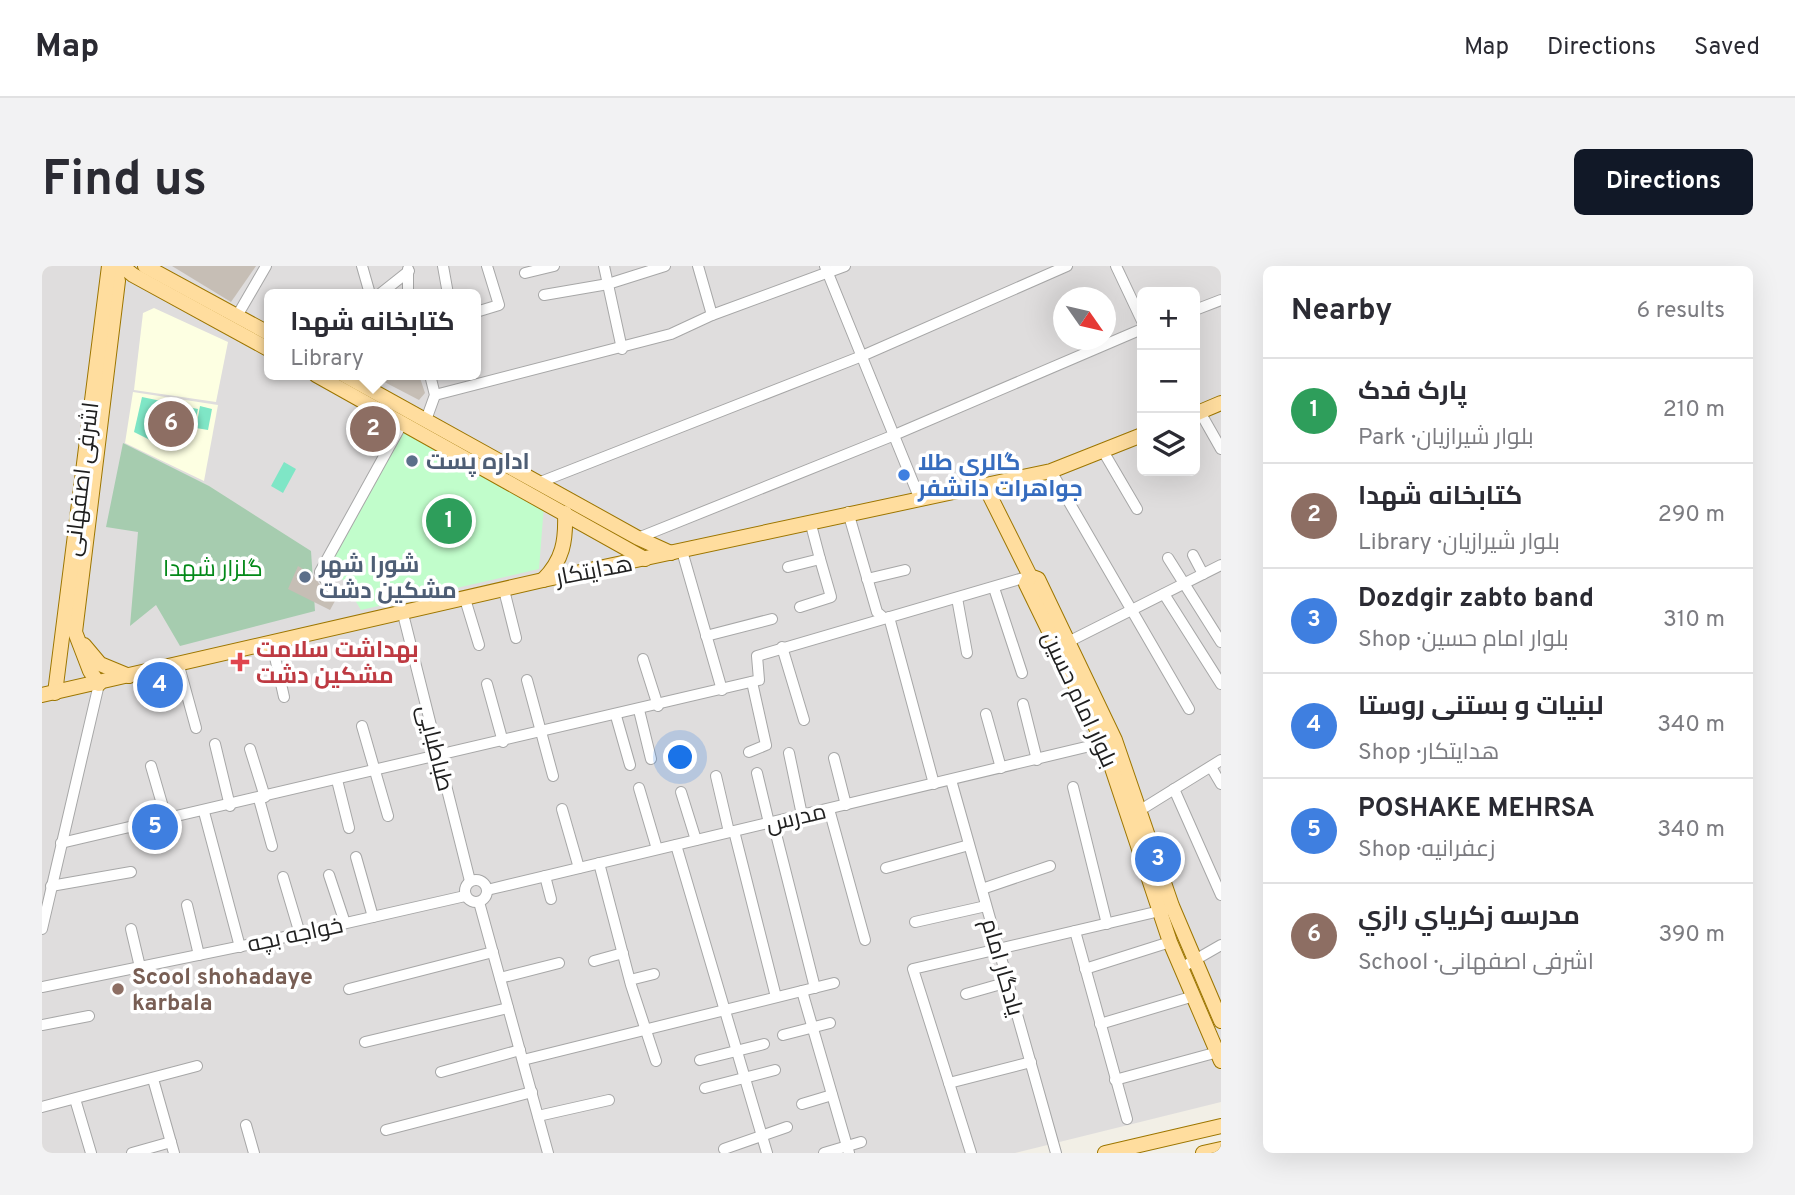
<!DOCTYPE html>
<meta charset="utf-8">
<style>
:root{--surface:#fff;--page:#f2f2f3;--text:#2b2b33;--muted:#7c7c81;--line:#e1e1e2;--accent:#111827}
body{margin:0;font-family:Overpass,Cairo,sans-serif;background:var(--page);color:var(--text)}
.controls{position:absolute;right:21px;top:21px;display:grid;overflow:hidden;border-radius:10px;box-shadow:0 7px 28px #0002}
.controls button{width:63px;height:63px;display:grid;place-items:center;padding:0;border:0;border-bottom:2px solid var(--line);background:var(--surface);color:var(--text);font:35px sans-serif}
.compass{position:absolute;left:1011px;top:21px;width:63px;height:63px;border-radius:50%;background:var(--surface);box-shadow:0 7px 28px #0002;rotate:124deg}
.you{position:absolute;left:639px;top:492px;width:24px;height:24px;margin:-18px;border:5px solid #fff;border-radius:50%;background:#1a73e8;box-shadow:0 0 0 10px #1a73e833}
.badge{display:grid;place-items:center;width:46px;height:46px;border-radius:50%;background:var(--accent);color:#fff;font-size:23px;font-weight:700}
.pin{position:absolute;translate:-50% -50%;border:4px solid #fff;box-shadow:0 2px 7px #0006}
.popup{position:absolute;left:222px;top:23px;width:217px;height:91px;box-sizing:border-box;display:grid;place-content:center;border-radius:10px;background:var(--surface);filter:drop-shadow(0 2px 5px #0005);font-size:23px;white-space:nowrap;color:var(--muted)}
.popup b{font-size:26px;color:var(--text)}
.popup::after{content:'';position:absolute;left:50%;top:100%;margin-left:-14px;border:14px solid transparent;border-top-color:var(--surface)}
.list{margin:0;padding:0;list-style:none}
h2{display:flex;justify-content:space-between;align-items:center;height:91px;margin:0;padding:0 28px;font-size:30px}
h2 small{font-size:23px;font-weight:400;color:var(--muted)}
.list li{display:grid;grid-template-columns:46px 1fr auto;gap:21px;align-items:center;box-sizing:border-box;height:105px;padding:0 28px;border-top:2px solid var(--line)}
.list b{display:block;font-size:26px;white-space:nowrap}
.list p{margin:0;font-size:23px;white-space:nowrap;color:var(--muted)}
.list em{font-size:23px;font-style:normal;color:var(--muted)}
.icon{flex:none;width:38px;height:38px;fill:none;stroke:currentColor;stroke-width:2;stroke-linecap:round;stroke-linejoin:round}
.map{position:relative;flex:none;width:1179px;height:887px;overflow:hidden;border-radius:10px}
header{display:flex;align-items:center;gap:42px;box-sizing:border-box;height:98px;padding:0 35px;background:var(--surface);border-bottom:2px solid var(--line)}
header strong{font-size:33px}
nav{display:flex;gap:38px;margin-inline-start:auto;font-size:24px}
.intro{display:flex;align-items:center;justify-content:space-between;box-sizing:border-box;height:168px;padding:0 42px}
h1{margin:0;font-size:49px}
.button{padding:18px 32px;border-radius:10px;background:var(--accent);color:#fff;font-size:24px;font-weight:700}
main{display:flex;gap:42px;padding:0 42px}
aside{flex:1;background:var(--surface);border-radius:10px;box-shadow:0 7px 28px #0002}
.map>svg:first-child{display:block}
</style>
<header>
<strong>Map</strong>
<nav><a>Map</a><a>Directions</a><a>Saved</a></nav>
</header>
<div class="intro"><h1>Find us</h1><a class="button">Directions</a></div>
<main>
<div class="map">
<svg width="1179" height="887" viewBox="0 0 1179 887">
<rect width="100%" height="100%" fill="#f2efe6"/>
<path fill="#dfdddd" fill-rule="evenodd" d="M0,0h1179v836l-206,51h-973zM1100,26h53v179h-53zM228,28h206v81h-206zM1022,32h42v42h-42z"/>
<g fill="#fdffe2">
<path d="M112,42l74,34 -12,60 -82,-12 9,-77z"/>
<path d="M91,126l85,13 -14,76 -79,-38z"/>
</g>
<path fill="#a6ccaf" d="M81,177l86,43 102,65 4,60 -135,35 -24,-41 -26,21 8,-94 -32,-5z"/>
<path fill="#c1fdcb" d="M362,165l140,74 -5,64 -178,41 -29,-48z"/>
<g fill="#7fe6c6">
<path d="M100,131l24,5 -12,40 -20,-10z"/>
<path d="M129,138l27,5 -3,14 -27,-5z"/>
<path d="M158,140l12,3 -4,21 -12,-2z"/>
<path d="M242,196l12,7 -13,24 -12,-7z"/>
</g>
<g fill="#c6beb5">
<path d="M130,0h84l-25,36z"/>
<path d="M329,109h48l6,18 -6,7z"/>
<path d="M256,300l15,9 14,20 13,-3 -10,18 -42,-21z"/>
</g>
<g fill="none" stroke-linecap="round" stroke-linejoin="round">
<defs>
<g id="minor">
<path d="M320,0l8,28"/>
<path d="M401,0l5,28"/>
<path d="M562,0l18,83"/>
<path d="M656,0l14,49"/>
<path d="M783,0l94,231"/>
<path d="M1074,0l26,55"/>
<path d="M483,7l29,-7"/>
<path d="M338,28l29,-23"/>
<path d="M366,28v-25"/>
<path d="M502,29l64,-11 57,-18"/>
<path d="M1153,44l26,-10"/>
<path d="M434,46l23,-7 -12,-39"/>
<path d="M195,50l29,-50"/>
<path d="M393,129l236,-61 41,-19 133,-49"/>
<path d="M1158,146l21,37"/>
<path d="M384,154l9,-25 -5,-20"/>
<path d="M1061,185l34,58"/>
<path d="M1009,205l138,238"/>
<path d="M496,217l324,-127 205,-90"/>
<path d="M806,246l29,100 7,6"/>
<path d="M596,272l254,-102 250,-107"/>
<path d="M640,285l40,139"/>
<path d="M1151,289l10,19"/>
<path d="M1126,292l53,84"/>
<path d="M746,301l32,-8 -10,-38"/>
<path d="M825,313l38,-9"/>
<path d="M289,322l-11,-16 83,-150"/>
<path d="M952,322l28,85"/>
<path d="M462,324l12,48"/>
<path d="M1122,328l57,90"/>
<path d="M915,332l10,55"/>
<path d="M423,333l14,46"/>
<path d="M758,341l31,-10 -11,-38"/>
<path d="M361,348l67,267"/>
<path d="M847,351l45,167"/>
<path d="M664,370l66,-17"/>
<path d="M230,378l12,53"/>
<path d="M1022,378l157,-79"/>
<path d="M740,381l22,73"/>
<path d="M601,393l15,47"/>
<path d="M137,400l17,62"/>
<path d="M485,414l26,96"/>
<path d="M445,418l16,58"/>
<path d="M981,438l14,56"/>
<path d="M597,444l12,49"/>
<path d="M944,448l15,54"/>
<path d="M574,450l14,49"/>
<path d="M320,460l26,90"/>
<path d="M173,478l15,62"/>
<path d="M208,483l15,48"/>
<path d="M707,486l17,-7 -14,-63"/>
<path d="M747,487l13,62"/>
<path d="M792,492l12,47"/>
<path d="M109,500l16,55"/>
<path d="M1169,501l10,17"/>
<path d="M715,507l12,50"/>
<path d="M674,510l13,56"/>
<path d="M295,514l12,48"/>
<path d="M909,514l105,373"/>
<path d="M1031,521l34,137"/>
<path d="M597,522l18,61"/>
<path d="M1132,523l47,106"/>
<path d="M639,526l15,48"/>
<path d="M217,533l13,47"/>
<path d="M520,543l17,59"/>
<path d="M787,543l36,131"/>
<path d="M162,546l36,135"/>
<path d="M1092,548l87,-54"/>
<path d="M731,556l42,166"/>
<path d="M692,565l42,166"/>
<path d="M19,577l698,-163 -2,-24 273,-80"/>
<path d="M634,579l91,308"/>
<path d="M314,591l17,60"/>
<path d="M557,597l32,122 25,76"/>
<path d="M844,602l83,-23"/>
<path d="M287,609l16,48"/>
<path d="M503,610l6,23"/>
<path d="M241,611l17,57"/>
<circle cx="434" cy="625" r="11"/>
<path d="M9,620l80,-14"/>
<path d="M940,623l68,-23"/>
<path d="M445,624l624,-149"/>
<path d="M437,636l69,251"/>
<path d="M145,639l12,50"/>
<path d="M873,656l71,-16"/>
<path d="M0,663l57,-245"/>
<path d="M89,663l9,38"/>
<path d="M1033,665l52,188"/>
<path d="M552,695l29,-8"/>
<path d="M1139,702l40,-23"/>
<path d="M1043,703l85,-27"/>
<path d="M458,712l59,-15"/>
<path d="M588,714l24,-6"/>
<path d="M0,721l234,-48 189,-43"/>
<path d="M307,723l144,-37"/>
<path d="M760,725l47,162"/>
<path d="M924,728l42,-12"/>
<path d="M1058,758l94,-28"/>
<path d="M0,759l47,-9"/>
<path d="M741,769l47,-12"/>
<path d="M323,776l143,-34"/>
<path d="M481,794l311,-77"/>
<path d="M658,794l64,-16"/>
<path d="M989,796l-82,21 -36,-114 251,-59"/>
<path d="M399,806l79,-22"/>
<path d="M111,813l21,74"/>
<path d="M1073,814l103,-28"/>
<path d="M907,817l22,70"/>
<path d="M663,822l70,-18"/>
<path d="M33,833l16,54"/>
<path d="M760,838l30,-9"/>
<path d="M0,841l155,-41"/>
<path d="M496,850l71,-16"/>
<path d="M204,859l8,28"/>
<path d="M344,864l146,-38"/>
<path d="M682,883l63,-22"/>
<path d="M90,887l39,-11"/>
<path d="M782,887l37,-11"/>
</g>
<g id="major">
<path d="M80,0l11,9 137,75"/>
<path d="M103,0l125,68"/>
<path d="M274,109l329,184"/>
<path d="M302,109l294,163 33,15"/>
<path d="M1153,148l26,-11"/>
<path d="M943,220l45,90 8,3 77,161 57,166 49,115"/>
<path d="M988,310l-4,8 78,160 66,198 51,119"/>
<path d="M501,314c20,-20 23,-39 22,-67"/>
<path d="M42,379l16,19 29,12"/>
<path d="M57,418l-9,-13 -15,-39 43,-351 -4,-15"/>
<path d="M13,427l54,-427"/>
<path d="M0,429l501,-115 508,-109 91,-36"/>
<path d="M1063,887l116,-27"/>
<path d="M1161,887l18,-4"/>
</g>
</defs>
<use href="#minor" stroke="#a7a7a7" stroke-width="12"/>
<use href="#major" stroke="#9d7600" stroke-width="16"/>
<use href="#minor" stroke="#fff" stroke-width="10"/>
<use href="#major" stroke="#ffdd9e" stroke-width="14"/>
</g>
<g fill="#5c6f8a" stroke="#fff" stroke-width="2.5">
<circle cx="370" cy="195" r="7"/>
<circle cx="263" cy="311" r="7"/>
</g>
<circle fill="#3f7fe0" stroke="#fff" stroke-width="2.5" cx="862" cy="209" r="7"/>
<path fill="#e0444e" stroke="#fff" stroke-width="2.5" d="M194.5 385.5h7v7h7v7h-7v7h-7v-7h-7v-7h7z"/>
<circle fill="#8d6e63" stroke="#fff" stroke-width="2.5" cx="76" cy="723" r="7"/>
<g text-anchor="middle" stroke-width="7" stroke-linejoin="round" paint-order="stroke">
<g font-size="23" font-weight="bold" fill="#4e5e75" stroke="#fff" text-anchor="start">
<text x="384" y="203">اداره پست</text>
<text x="277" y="306">شورا شهر<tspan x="277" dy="26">مشکین دشت</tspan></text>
</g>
<g font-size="23" font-weight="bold" fill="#366cbe" stroke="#fff" text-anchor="start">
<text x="876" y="204">گالری طلا<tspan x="876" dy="26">جواهرات دانشفر</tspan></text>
</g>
<g font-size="23" fill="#202020" stroke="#fff">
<text transform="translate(39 213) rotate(-83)" y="8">اشرفی اصفهانی</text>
<text transform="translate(552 304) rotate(-11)" y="8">هدایتکار</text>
<text transform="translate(1038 433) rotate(65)" y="8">بلوار امام حسین</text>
<text transform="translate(394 482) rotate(76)" y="8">طباطبایی</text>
<text transform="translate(754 551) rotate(-13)" y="8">مدرس</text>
<text transform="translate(253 668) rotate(-12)" y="8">خواجه بچه</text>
<text transform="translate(961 701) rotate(74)" y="8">یادگار امام</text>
</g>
<g font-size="23" fill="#038919" stroke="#fff">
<text x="171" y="310">گلزار شهدا</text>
</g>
<g font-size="23" font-weight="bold" fill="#be3a42" stroke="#fff" text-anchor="start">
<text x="214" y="391">بهداشت سلامت<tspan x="214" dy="26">مشکین دشت</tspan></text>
</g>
<g font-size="23" font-weight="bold" fill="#785e54" stroke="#fff" text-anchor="start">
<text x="90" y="718">Scool shohadaye<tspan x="90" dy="26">karbala</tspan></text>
</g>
</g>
</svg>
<div class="controls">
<button>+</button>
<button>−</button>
<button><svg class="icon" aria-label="layers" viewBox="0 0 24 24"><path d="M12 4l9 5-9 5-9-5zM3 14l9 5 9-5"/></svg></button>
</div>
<svg class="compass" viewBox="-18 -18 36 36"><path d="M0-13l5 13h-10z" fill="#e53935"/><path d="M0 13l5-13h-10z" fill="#7c7c81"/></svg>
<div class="you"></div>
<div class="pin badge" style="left:407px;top:255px;background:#2e9e5b">1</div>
<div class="pin badge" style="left:331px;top:163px;background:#8d6e63">2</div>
<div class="popup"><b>کتابخانه شهدا</b>Library</div>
<div class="pin badge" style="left:1116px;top:593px;background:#3f7fe0">3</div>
<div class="pin badge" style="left:118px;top:419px;background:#3f7fe0">4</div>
<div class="pin badge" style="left:113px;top:561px;background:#3f7fe0">5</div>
<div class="pin badge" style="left:129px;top:158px;background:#8d6e63">6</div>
</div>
<aside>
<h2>Nearby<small>6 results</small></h2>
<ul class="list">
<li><span class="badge" style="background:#2e9e5b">1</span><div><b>پارک فدک</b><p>Park · بلوار شیرازیان</p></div><em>210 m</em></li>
<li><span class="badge" style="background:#8d6e63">2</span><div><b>کتابخانه شهدا</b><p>Library · بلوار شیرازیان</p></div><em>290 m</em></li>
<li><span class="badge" style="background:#3f7fe0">3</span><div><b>Dozdgir zabto band</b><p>Shop · بلوار امام حسین</p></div><em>310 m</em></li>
<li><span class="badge" style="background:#3f7fe0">4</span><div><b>لبنیات و بستنی روستا</b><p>Shop · هدایتکار</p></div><em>340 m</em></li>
<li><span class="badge" style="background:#3f7fe0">5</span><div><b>POSHAKE MEHRSA</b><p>Shop · زعفرانیه</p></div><em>340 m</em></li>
<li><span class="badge" style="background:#8d6e63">6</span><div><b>مدرسه زكرياي رازي</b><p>School · اشرفی اصفهانی</p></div><em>390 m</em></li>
</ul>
</aside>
</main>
